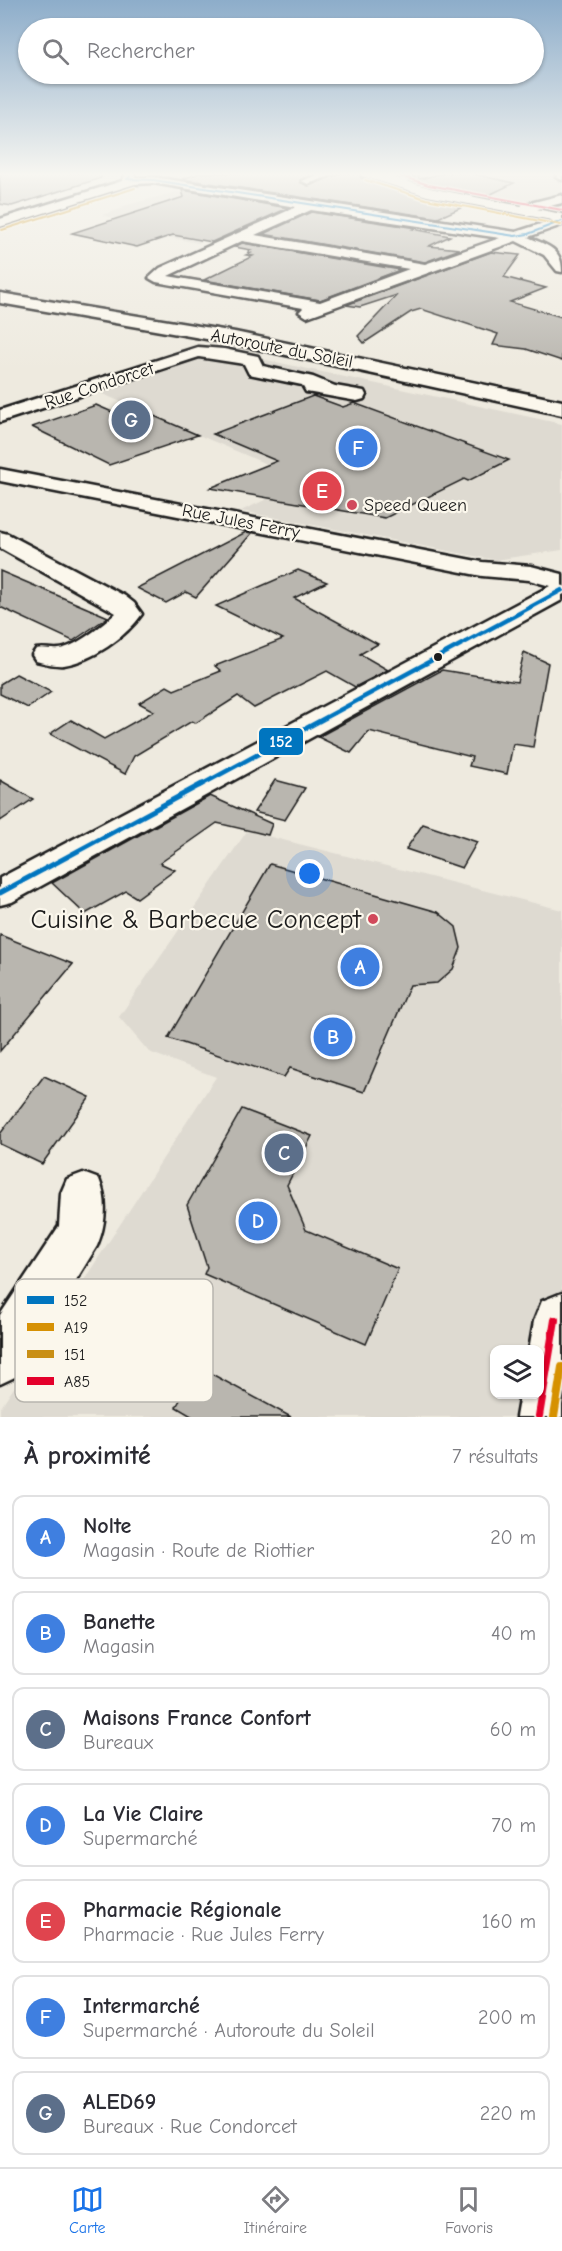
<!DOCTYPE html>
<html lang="fr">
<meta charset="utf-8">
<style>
:root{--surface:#fff;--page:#f7f7f7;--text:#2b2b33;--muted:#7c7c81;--line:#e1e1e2;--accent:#1a73e8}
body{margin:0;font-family:"Comic Neue",sans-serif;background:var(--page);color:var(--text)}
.controls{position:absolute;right:18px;bottom:18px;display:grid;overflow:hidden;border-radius:12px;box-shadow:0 2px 4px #0004}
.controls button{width:54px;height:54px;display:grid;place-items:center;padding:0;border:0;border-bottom:2px solid var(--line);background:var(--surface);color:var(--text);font:30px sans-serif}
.you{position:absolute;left:310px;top:874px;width:21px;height:21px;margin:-15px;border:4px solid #fff;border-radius:50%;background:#1a73e8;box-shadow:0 0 0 9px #1a73e833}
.badge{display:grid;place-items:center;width:39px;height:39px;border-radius:50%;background:var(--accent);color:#fff;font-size:20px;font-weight:700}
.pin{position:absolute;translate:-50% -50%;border:3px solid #fff;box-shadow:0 2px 6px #0006}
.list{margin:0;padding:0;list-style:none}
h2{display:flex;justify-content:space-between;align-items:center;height:78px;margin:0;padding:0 24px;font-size:26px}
h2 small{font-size:20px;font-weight:400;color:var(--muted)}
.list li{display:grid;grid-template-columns:39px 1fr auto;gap:18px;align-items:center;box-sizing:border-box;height:84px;margin:0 12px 12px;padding:0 12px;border:2px solid var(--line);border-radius:12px}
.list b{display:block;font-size:22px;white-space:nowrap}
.list p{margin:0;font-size:20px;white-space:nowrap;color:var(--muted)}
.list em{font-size:20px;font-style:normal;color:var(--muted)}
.icon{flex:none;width:33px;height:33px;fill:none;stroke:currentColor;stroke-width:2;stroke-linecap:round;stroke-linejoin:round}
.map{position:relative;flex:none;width:562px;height:1417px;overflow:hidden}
.search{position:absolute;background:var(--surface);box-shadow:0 2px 4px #0004;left:18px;right:18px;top:18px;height:66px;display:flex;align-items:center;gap:15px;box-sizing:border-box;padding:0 21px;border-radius:33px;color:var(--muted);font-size:22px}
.sheet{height:750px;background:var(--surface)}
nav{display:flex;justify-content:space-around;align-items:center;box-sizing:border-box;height:84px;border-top:2px solid var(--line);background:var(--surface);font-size:16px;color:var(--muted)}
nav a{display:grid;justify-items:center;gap:3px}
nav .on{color:var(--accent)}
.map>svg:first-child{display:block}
</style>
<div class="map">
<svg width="562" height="1417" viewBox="0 0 562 1417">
<rect width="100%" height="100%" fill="#eeeadf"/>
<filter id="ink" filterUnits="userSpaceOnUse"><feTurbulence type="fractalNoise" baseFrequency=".0167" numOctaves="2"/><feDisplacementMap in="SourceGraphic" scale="12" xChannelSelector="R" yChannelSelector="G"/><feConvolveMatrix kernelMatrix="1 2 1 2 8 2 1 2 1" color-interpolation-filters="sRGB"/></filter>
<g filter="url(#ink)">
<g fill="#dedad1" fill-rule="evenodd">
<path d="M408,173h154v40l-122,-24 -26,-8z"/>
<path d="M203,191l79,14 5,5 -89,33 -98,-19 17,-5 -15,-4 22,-7 -4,-1 56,-15 16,3z"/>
<path d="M221,350l341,74v126l-67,10 -254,-49 65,-30 -208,-89z"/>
<path d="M247,831l315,79v507h-562v-8l216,-332 -67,-25 -30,-35zM494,1350h46v44h-46z"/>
</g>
<g fill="#b9b6af" stroke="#1c1c1c" stroke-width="1.5">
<path d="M0,173h100l1,5 -89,28 -12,-2z"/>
<path d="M200,173h115l-15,7 1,3 8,3 31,-13h19l2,5 66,20 38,8 -27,12 -256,-39z"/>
<path d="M411,173h7l1,6 26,-6h24l45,10 -29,14 -73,-17 3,-3z"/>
<path d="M182,190l106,18 -76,34 -39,-7 -36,12 -65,-14 112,-36z"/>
<path d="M311,212l105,16 -3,1 37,7 -21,10 31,3 -35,13 -162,-28z"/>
<path d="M242,243l158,27 -80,30 -116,-20 49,-24 -7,-1 5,-2 -3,-1 3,-2 -17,-3z"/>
<path d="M491,252l29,3 -16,22 42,11 -36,14 52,15v44l-36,-12 -33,-4 5,-11 -77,-25 -10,3 -47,31 -6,-7 39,-41 -37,12 -14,-2z"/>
<path d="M313,396l30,11 11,-4 155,57 -41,21 -4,-2 -79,39 -175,-30 67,-27 -64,-27z"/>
<path d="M96,405l23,10 19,-6 60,26 -89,30 -77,-38z"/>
<path d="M246,532l6,1 -56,64 -10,-5 -20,11 -29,-15z"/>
<path d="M298,570l29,12 -33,16 84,46 -18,10 28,16 -33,17 -28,-16 -73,37 -16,-12 -42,27 -4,-2 -58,35 -9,18 -75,-40 21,-14 33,19 50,-28 -15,-8 28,-17 7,4 47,-19 -6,-5 68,-27 -67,-33z"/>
<path d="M0,571l108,46 -35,24 -73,-34z"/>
<path d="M524,652l24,11 -15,84 -20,-3 -6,30 -38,-8 3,-9 -103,-26 -18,22 -33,-16 124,-67 75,12z"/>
<path d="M16,674l35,18 -23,16 -28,-14v-10z"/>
<path d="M0,780l33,19 -33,22z"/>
<path d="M275,780l30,8 -20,32 -31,-8z"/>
<path d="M210,796l62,28 -4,11 -51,-12 -57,40 15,7 -38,28 -11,-7 -41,23 -33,-31z"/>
<path d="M423,824l54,18 -15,26 -56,-19z"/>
<path d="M270,864l168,48 18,15 5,21 -8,21 -16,14 -27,2 -46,107 -74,-24 -6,9 -116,-39z"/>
<path d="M0,935l73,29 -73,87z"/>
<path d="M44,1076l46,21 -48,67 -42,-20v-10z"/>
<path d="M242,1109l70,27 -25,49 19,45 92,39 -32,75 -162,-70 3,-7 -20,-62z"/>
<path d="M199,1367l92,50h-98l-17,-10z"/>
</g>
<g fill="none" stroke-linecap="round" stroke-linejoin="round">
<defs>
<g id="minor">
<path d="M131,173l6,5 16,-1 363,55 46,-15v8l-34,12c20,9 34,11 34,35l-5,-1 -13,-16 -28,-14 -209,76 -8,-5 4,-4 -147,-26 -7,-4 11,-10 136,-61 -143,-24 -18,1 -135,43v-8l122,-38 4,-7zM311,210l189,28 -75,26 -170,-29zM242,241l167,28 -89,33 -152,-26z"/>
<path d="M321,173h17l-30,11 -6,-3z"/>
<path d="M393,173h15l5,4 -9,6 -4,-1v-4z"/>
<path d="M558,173h4v7l-6,-3z"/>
<path d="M562,195v8l-36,9 -6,-4 2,-3z"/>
<path d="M198,347l26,2 34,7 5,10 50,11 22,9 29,5 2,4 -2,4 -7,2 -45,-8 -6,-1 -4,-7 -53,-11 -5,-10 -45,-7 -199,65v-12z"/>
<path d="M0,469l482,93 49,4 31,8v26l-550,302 -12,3v-27l550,-292 -21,-6 -47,-4 -482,-95z"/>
<path d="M0,532l8,2 117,62 9,7 8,11c-16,23 -50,47 -78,51 -10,1 -20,-2 -28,-4l-4,-6 4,-6c8,-2 15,1 23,0 16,-1 45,-25 57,-36l-116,-65z"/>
<path d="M83,1173l16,6c9,21 7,46 -2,67l-80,130 -17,8v-69l59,-89 2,-33 6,-14z"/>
</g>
<g id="major">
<path d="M361,173h19l50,15 132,26v8l-135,-26 -65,-20z"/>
<path d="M562,1293v124h-46l4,-23h20v-44h-11l5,-29 8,-20z"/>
</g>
<path id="highway" d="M0,293l235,39 327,69v14l-327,-71 -235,-41z"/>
</defs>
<use href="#minor" stroke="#1c1c1c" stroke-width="5"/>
<use href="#major" stroke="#1c1c1c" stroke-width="5"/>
<use href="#highway" stroke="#1c1c1c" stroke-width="5"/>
<use href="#minor" fill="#fbf7ec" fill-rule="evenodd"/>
<use href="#major" fill="#fbf7ec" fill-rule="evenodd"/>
<use href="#highway" fill="#fbf7ec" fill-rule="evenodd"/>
<defs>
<path id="bus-1-far2" d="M130,176l-3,3 26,1 362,56 13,-2 34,-13"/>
<path id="bus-1-far1" d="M199,786l363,-196"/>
<path id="bus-1" d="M0,893l202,-109"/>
<path id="bus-2-far1" d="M365,180l61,19 135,26"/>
<path id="bus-2" d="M554,1417l8,-50"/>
<path id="bus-3" d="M2,230l133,-42"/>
<path id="bus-4-far1" d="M391,173l38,12 133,25"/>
<path id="bus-4" d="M539,1416l16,-96"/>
</defs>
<use href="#bus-1-far2" stroke="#fbf7ec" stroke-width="4.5"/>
<use href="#bus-1-far1" stroke="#fbf7ec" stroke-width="9"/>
<use href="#bus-1" stroke="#fbf7ec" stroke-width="10"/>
<use href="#bus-2-far1" stroke="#fbf7ec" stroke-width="4.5"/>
<use href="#bus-2" stroke="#fbf7ec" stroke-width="12"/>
<use href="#bus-3" stroke="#fbf7ec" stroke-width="4.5"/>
<use href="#bus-4-far1" stroke="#fbf7ec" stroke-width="4.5"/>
<use href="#bus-4" stroke="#fbf7ec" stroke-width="12"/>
<use href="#bus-1-far2" stroke="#0075bf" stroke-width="2"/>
<use href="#bus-1-far1" stroke="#0075bf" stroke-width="4.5"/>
<use href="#bus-1" stroke="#0075bf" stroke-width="5"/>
<use href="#bus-2-far1" stroke="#d69104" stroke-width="2"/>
<use href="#bus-2" stroke="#d69104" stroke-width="8"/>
<use href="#bus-3" stroke="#c98f15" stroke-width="2"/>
<use href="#bus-4-far1" stroke="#e4002b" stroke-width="2"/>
<use href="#bus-4" stroke="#e4002b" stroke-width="8"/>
</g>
</g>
<linearGradient id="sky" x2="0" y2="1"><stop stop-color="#8dadca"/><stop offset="0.47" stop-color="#f7f6f1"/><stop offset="1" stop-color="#f7f6f1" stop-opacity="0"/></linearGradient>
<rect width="562" height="371" fill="url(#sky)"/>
<g fill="#d1495b" stroke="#fbf7ec" stroke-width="2">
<circle cx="352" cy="505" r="6"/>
<circle cx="373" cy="919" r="6"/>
</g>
<circle fill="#1c1c1c" stroke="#fbf7ec" stroke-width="2" cx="438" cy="657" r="5"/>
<g text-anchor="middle" stroke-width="4.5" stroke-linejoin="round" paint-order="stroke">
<g font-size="18" fill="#1c1c1c" stroke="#fbf7ec">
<text transform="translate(282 348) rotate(11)" y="6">Autoroute du Soleil</text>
<text transform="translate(99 385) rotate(-18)" y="6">Rue Condorcet</text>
<text transform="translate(241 521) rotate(11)" y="6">Rue Jules Ferry</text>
</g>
<g font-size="18" fill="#1c1c1c" stroke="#fbf7ec" text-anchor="start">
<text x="364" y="511">Speed Queen</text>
</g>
<g font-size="27" fill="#1c1c1c" stroke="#fbf7ec" text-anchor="end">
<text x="361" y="928">Cuisine &amp; Barbecue Concept</text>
</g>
</g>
<rect x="15" y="1279" width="198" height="123" rx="9" fill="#fbf7ec" stroke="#b8b5ae" stroke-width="1.5"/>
<rect x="27" y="1296" width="27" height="8" fill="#0075bf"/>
<rect x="27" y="1323" width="27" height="8" fill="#d69104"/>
<rect x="27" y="1350" width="27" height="8" fill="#c98f15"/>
<rect x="27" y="1377" width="27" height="8" fill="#e4002b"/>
<g font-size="16" fill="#1c1c1c">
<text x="64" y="1306">152</text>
<text x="64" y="1333">A19</text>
<text x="64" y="1360">151</text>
<text x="64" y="1387">A85</text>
</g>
<rect stroke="#fbf7ec" stroke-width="2" x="258" y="727" width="46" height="29" rx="6" fill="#0075bf"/>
<g font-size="16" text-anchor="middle" font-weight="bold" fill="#fff">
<text x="281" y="747">152</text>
</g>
</svg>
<div class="controls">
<button><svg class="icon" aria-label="layers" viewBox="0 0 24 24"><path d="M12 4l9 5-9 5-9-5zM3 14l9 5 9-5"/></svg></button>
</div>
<div class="you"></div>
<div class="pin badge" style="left:360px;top:967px;background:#3f7fe0">A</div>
<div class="pin badge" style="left:333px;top:1037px;background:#3f7fe0">B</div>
<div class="pin badge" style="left:284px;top:1153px;background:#5c6f8a">C</div>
<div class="pin badge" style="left:258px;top:1221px;background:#3f7fe0">D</div>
<div class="pin badge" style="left:322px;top:491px;background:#e0444e">E</div>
<div class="pin badge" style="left:358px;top:448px;background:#3f7fe0">F</div>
<div class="pin badge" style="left:131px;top:420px;background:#5c6f8a">G</div>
<div class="search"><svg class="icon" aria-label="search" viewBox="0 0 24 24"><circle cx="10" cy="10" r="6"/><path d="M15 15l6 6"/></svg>Rechercher</div>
</div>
<section class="sheet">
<h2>À proximité<small>7 résultats</small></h2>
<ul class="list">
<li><span class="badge" style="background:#3f7fe0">A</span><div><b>Nolte</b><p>Magasin · Route de Riottier</p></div><em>20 m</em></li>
<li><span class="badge" style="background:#3f7fe0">B</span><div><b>Banette</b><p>Magasin</p></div><em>40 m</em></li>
<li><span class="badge" style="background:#5c6f8a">C</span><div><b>Maisons France Confort</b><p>Bureaux</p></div><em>60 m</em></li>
<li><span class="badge" style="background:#3f7fe0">D</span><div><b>La Vie Claire</b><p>Supermarché</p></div><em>70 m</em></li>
<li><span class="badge" style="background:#e0444e">E</span><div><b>Pharmacie Régionale</b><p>Pharmacie · Rue Jules Ferry</p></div><em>160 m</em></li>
<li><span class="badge" style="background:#3f7fe0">F</span><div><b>Intermarché</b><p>Supermarché · Autoroute du Soleil</p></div><em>200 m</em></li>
<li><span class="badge" style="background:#5c6f8a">G</span><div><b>ALED69</b><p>Bureaux · Rue Condorcet</p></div><em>220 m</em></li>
</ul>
</section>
<nav>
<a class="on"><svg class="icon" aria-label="map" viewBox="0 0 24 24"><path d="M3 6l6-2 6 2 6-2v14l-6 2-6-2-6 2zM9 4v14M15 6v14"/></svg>Carte</a>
<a><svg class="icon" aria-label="directions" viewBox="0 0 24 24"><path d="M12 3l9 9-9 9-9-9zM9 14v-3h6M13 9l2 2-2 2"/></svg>Itinéraire</a>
<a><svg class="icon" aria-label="saved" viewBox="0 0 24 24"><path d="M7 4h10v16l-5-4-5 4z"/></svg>Favoris</a>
</nav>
